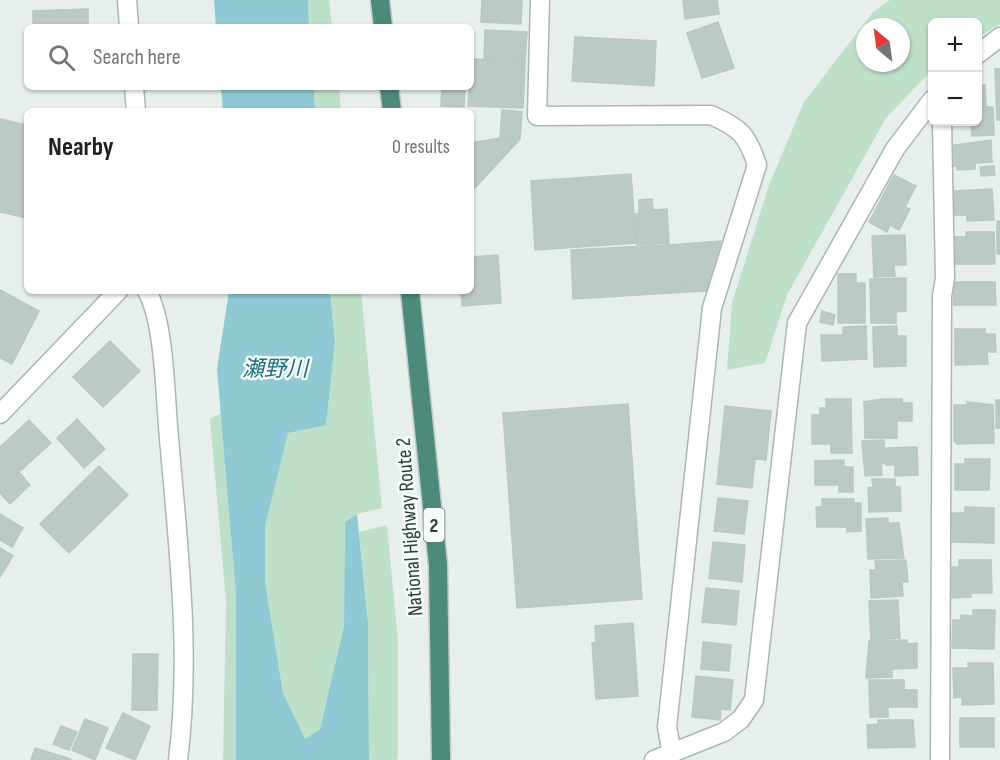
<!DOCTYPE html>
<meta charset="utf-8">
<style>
:root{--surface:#fff;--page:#f2f2f2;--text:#202124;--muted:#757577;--line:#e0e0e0}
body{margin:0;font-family:"Sofia Sans Condensed","Noto Sans JP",sans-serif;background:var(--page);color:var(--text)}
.controls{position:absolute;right:18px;top:18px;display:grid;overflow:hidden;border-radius:9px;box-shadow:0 2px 4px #0004}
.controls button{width:54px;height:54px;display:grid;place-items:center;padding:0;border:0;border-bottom:2px solid var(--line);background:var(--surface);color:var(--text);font:30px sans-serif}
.compass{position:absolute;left:856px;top:18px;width:54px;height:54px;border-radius:50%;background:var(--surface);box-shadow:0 2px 4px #0004;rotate:331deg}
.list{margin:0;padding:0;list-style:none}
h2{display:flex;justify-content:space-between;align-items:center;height:78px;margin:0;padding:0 24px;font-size:26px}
h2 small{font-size:20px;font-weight:400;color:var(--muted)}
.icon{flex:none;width:33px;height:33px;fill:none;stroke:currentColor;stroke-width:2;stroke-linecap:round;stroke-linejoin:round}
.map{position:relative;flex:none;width:1000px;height:760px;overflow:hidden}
.search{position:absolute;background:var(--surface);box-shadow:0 2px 4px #0004;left:24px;top:24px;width:450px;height:66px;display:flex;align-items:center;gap:15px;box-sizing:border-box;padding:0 21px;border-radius:9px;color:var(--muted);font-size:22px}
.panel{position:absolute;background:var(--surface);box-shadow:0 2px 4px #0004;left:24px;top:108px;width:450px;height:186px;border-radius:9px}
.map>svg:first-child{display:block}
</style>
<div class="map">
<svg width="1000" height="760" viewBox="0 0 1000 760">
<rect width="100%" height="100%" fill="#e6efeb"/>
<g fill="#bfe0c8" fill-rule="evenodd">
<path d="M308,0h21l3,27h-23z"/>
<path d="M890,0h110v24l-22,13v-15h-46v48l-46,48 -99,177 -22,68 -38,7 5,-67 37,-118 35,-83 69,-90zM865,27h36v36h-36z"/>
<path d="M314,87h25l2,24h-26z"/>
<path d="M330,291h31l21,217 -25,6 -12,8 -1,104 -24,103 -16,11 -21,-47 -18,-111v-56l23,-93 38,-9 9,-82z"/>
<path d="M221,413l15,182v165h-13l3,-159 -16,-182z"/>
<path d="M387,525l11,116v111l-1,8h-28l-1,-137 -9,-91z"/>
</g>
<g fill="#8ec9d4">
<path d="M214,0h94l1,27h-93z"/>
<path d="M221,87h93l1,24h-92z"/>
<path d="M229,291h101l5,51 -9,83 -38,8 -23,93v56l18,111 22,46 15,-10 24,-103 1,-104 12,-8 11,109 1,137h-133v-165l-19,-226z"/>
</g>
<g fill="#bbcac4" stroke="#b8c9c2" stroke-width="1.5">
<path d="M482,0h40l-1,24 -40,-2z"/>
<path d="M683,0h34l2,14 -34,5z"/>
<path d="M88,9v18h-55v-16z"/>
<path d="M718,22l16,46 -32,10 -15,-45z"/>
<path d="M485,30l42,2 -2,28 -41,-2z"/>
<path d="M575,37l81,4 -2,45 -82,-5z"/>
<path d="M471,59l54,2 -2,47 -55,-2z"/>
<path d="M995,69h5v51h-3z"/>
<path d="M985,85l1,22h7l1,28 -22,1 -1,-14h7v-36z"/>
<path d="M442,87h23l-1,20 -23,-1z"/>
<path d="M502,110l20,2 -2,27 -20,-1z"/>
<path d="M0,119l27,6v93l-27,-6z"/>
<path d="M500,138l20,1 -49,53v-49z"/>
<path d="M991,140l1,22 -17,1v6l-18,1v-4h-7l-1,-20z"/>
<path d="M994,166l1,9 -14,1 -1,-9z"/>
<path d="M631,174l5,69 -101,7 -4,-69z"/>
<path d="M894,175l22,11 -11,21 5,2 -11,21 -9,-5 -3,7 -18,-10z"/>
<path d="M992,189l2,31 -27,1v-6h-12l-1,-24z"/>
<path d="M652,199l1,11 14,-1 2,34 -32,2 -2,-31h4v-14z"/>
<rect x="997" y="221" width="3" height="33"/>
<path d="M966,232h28l1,32h-43v-27h14z"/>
<path d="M905,235l1,30h-12l1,11 -21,1 -2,-41z"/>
<path d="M721,241l-14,50 -21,1 -3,-48z"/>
<path d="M683,244l3,48 -113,7 -2,-49z"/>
<path d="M498,255l3,48 -39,3 -1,-15h10v-34z"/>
<path d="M838,274h18v9h9v40h-27z"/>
<path d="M906,278v33l-10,1v11h-25l-1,-44z"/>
<path d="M953,282h42l1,23h-42z"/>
<path d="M0,290l39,21 -27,53 -12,-6z"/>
<path d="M822,311l13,4 -2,10 -13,-3z"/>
<path d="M866,326l1,33 -45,2 -1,-26h22v-8z"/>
<path d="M897,326v10h9v30l-32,1 -1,-40z"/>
<path d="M955,329h30v5h10l1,18h-9l1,12 -33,1z"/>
<path d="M110,341l30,30 -37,36 -30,-30z"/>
<path d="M826,399h25l1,54h-21v-9h-19v-29h8v-7h6z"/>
<path d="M882,399h20v4h10v18h-15v17h-32l-1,-36z"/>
<rect x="996" y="400" width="4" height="28"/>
<path d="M967,402l26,3 1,38 -37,1 -3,-3v-36h13z"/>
<path d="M628,404l14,195 -125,9 -14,-195z"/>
<path d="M725,406l46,5 -5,49 -11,-1 -3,29 -35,-4z"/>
<path d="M77,419l28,30 -21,19 -27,-30z"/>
<path d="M29,420l22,23 -32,29 11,13 -20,19 -10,-11v-46z"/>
<path d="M884,440l1,23 -4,1 1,11 -17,1 -3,-35z"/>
<path d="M917,447l1,28 -23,1v-11h-9v-17z"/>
<path d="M965,459h25l-1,31h-34v-26h10z"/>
<path d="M844,460v7h9v25h-14v-7h-24v-24z"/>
<path d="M99,466l29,29 -59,58 -29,-29z"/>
<path d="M872,479h23v8h5l1,24 -32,1 -1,-24 5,-1z"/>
<path d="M718,498l30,3 -4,33 -30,-3z"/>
<path d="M822,499h32v4h7v28l-14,1v-5h-30l-1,-20h6z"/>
<path d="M965,507l29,1v35l-42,-1v-29h13z"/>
<path d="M0,514l23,14 -11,19 -12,-7z"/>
<path d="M888,518v5h11l5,35 -36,1 -2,-40z"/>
<path d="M713,542l32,3 -3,37 -33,-4z"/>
<path d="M0,548l13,8 -13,21z"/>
<path d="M906,560l2,22h-6l1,14 -32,2 -1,-28h6l-1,-9z"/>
<path d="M959,560h32l1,33h-21v4l-19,1v-31h7z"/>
<path d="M706,588l33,3 -3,34 -34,-3z"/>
<path d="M898,600l2,38 -29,2 -2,-39z"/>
<path d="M973,610h22l-1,39 -42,-1 1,-28h8v-5l12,1z"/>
<path d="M633,623l5,73 -42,3 -4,-56h4l-1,-17z"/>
<path d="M907,640v4l10,-1v25l-25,1v8l-26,1 3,-37z"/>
<path d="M703,642l28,3 -2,26 -28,-2z"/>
<path d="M133,654h25l-1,56h-25z"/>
<path d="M968,663h25l1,41 -32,1v-8l-8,1 -1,-30h15z"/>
<path d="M696,676l37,4 -3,30 -9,-1 -1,11 -28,-3z"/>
<path d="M869,680h35v10h13v17h-29v10h-18z"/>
<path d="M123,713l27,13 -15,34 -29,-12z"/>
<rect x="960" y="718" width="34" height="29"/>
<path d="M85,719l23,9 -13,32 -23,-10z"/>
<path d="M878,720h35l2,27 -47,1 -1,-23 11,-1z"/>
<path d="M61,726l16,6 -8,18 -16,-6z"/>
<path d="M35,748l36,11v1h-40z"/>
</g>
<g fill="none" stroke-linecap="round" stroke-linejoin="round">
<defs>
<g id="minor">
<path d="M540,0l-3,116 174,-1c29,13 36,19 46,50l-45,143 -45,419 5,27"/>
<path d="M978,54l22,-17"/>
<path d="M147,291c17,31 18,99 21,135 9,111 24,223 10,334"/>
<path d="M654,760l70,-28 17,-13 13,-19 43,-377 98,-174 37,-49"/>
<path d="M940,760l2,-464 3,-18 -3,-156"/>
</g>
<g id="secondary">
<path d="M127,0l2,27"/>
<path d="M134,87l2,24"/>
<path d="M0,414l118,-123"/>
</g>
<g id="trunk">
<path d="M380,0l3,27"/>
<path d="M389,87l3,24"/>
<path d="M410,291l28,274 3,195"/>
</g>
</defs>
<use href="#minor" stroke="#a8b8b2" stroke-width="21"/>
<use href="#secondary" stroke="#a4bbb3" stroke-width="21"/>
<use href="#trunk" stroke="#c2cac8" stroke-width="21"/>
<use href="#minor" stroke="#fff" stroke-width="18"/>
<use href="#secondary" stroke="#fff" stroke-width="18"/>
<use href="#trunk" stroke="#4c8a7c" stroke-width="18"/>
</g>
<g text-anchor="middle" stroke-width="5" stroke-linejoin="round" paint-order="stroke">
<rect fill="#f7fbf9" stroke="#637a73" stroke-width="1.5" x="423.5" y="508" width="21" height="34" rx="4.5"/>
<g font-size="20" font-weight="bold" fill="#24423a">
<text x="434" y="532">2</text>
</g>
<g font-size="21" fill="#24423a" stroke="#f7fbf9">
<text transform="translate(409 527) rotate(-94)" y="7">National Highway Route 2</text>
</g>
<g font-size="22" font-style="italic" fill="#1c6f80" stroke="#f7fbf9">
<text x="275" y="376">瀬野川</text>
</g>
</g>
</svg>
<div class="controls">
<button>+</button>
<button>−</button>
</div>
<svg class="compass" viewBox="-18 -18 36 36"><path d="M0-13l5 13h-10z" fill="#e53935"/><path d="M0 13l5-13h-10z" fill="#757577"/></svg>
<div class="search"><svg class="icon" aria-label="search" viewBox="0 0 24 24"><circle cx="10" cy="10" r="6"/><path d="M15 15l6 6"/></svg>Search here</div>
<section class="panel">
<h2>Nearby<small>0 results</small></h2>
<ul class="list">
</ul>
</section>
</div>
